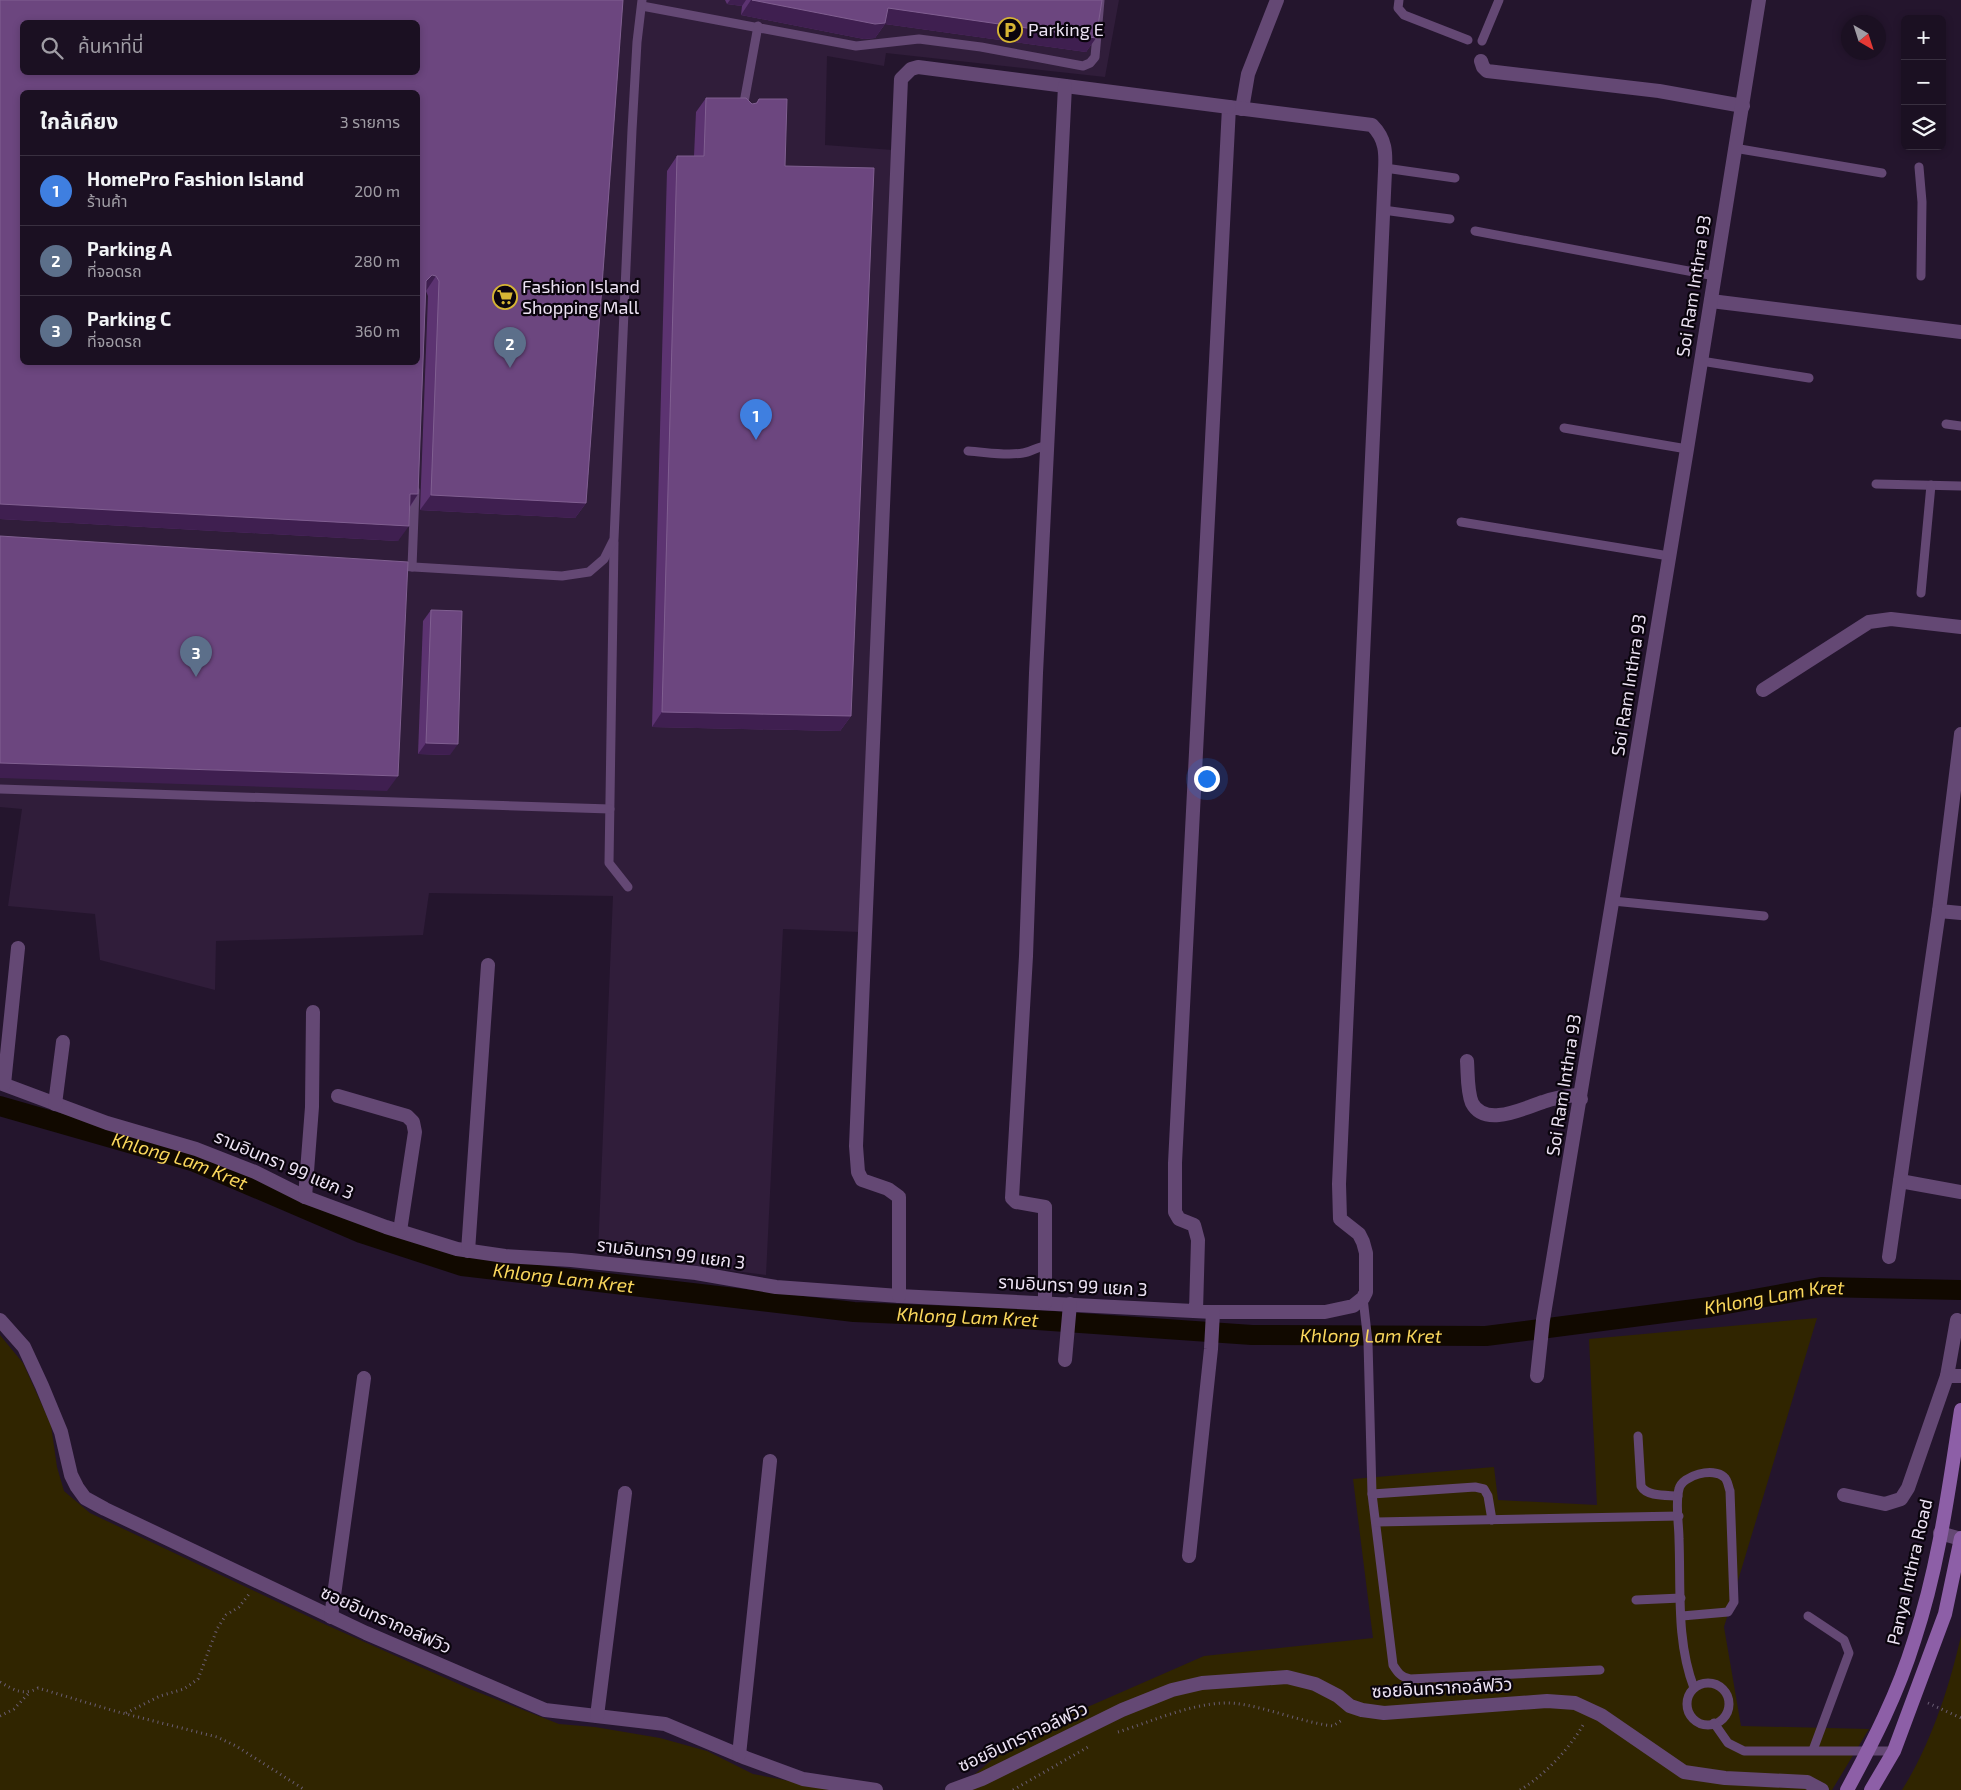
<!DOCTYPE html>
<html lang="th">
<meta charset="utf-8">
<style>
:root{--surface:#1b1022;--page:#24192a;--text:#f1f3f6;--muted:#a09da5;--line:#393040;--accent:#db2777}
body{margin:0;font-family:"Exo 2","Noto Sans Thai",sans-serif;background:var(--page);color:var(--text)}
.controls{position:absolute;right:15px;top:15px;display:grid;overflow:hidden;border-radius:8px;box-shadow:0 2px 8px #0003}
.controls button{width:45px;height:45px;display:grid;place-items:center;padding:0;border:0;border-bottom:1px solid var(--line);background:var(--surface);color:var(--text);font:25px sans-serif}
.compass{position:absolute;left:1841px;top:15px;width:45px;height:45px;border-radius:50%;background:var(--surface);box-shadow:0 2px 8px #0003;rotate:141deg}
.you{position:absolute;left:1206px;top:778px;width:18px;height:18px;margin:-12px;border:4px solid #fff;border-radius:50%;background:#1a73e8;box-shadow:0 0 0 8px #1a73e833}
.badge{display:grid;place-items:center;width:32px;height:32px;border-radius:50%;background:var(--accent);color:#fff;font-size:16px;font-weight:700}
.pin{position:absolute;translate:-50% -41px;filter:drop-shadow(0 1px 2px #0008)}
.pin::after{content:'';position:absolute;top:26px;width:18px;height:15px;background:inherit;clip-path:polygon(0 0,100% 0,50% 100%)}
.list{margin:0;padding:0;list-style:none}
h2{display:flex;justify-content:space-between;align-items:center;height:65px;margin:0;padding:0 20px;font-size:21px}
h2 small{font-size:16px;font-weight:400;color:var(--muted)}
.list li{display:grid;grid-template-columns:32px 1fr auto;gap:15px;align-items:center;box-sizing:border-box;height:70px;padding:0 20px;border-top:1px solid var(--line)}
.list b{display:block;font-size:19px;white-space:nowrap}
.list p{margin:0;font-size:16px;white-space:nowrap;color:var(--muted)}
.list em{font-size:16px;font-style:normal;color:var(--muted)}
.icon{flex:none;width:28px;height:28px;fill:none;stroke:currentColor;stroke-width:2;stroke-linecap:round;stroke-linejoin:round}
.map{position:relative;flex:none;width:1961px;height:1790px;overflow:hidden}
.search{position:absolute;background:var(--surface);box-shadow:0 2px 8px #0003;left:20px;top:20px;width:400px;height:55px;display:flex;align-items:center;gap:12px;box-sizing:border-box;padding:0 18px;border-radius:8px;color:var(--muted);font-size:19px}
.panel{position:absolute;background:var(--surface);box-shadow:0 2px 8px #0003;left:20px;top:90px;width:400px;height:275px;border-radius:8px}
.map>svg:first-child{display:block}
</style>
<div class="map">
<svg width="1961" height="1790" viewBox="0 0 1961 1790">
<rect width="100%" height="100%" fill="#24152d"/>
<path fill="#301d3a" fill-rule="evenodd" d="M0,0h1119l-14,77 -219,-24 -2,13 -57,-10 -2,89 68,5 -33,782 -77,-3 -17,346 -168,-22 15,-357 -184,-3 -6,42 -207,6 -1,49 -115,-30 -5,-46 -87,-8 14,-97 -22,-2zM22,22h396v50h-396zM22,92h396v270h-396z"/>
<g fill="#302500">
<path d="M1817,1318l-93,309 17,99 128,3 -37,61h-876l63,-53 185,-81 169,-18 -20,-159 141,-12 4,33 99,5 -8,-166z"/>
<path d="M0,1335l23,28 28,62 6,42 7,24 26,22 232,110 148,66 89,35 36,3 65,11 47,13 46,23 83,16h-836z"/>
<path d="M1961,1636v154h-59c29,-46 47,-102 59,-154z"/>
</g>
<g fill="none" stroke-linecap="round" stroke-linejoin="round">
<path stroke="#110900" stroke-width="20" id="s1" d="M0,1106l195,56 166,71 101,33 392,46 169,7 229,16 234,1 224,-29 111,-20 140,3"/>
<g stroke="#6b5e74" stroke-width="3" stroke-dasharray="1 4" stroke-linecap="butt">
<path d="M0,1682c14,8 23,14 38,6l80,24 99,25 19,9 69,44"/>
<path d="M1928,1703l33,15"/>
<path d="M126,1713l34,-17 24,-7 14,-10 19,-50 9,-14 13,-8 11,-14"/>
<path d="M0,1716l14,-7 14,-15"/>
<path d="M1118,1732c36,-11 84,-34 122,-28 32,5 61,18 93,22l9,-6"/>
<path d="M1013,1790l75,-43"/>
<path d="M1520,1790c25,-15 49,-41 63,-65"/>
</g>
<g stroke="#644874" stroke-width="9">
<path d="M1399,0l-1,8 6,7 64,25"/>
<path d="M642,6l214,40 63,-7 62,8 102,19 7,-3 5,-6 5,-57"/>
<path d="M1482,41l17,-41"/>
<path d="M743,108l15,-82"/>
<path d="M1734,148l148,25"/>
<path d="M1919,167l3,35 -1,74"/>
<path d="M1385,168l70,10"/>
<path d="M1383,210l67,9"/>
<path d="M1475,231l240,45"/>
<path d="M1701,361l108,17"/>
<path d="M1946,424l15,2"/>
<path d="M1564,428l123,21"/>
<path d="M968,451c18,1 37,5 55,2 10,-1 15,-8 26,-7"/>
<path d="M1876,484l85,2"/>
<path d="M1461,522l208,34"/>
<path d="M614,542l-5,321 19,24"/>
<path d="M397,566l165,10 27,-4 15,-13 10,-20 18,-409 5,-88 5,-42"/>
<path d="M412,567l3,-77"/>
<path d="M1921,593l10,-108"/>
<path d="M0,789l610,20"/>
<path d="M1613,901l151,15"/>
<path d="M1363,1298l5,44 4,152 21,171c5,8 8,12 17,14l190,-9"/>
<path d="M1638,1436l3,50c6,11 26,9 37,10"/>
<path d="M1372,1494l103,-7 9,2 4,7 4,24"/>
<path d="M1376,1522l303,-6"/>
<path d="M1636,1600l45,-2"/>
<path d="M1682,1616l46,-4 6,-10 -4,-111c-2,-5 -2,-11 -6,-14 -10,-10 -42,-2 -45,12 -4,15 0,35 0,50 2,50 -3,102 15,149"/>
<path d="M1808,1616l36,24 5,13 -36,97"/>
<circle cx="1708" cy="1704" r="21"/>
<path d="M1714,1723l14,20 16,8h150"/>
</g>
<g stroke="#644874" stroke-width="14">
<path d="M1481,61l2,6 4,4 172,20 84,15"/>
<path d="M1242,109l6,-35 29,-74"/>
<path d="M1711,301l250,31"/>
<path d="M1763,690l106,-68 22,-3 70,8"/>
<path d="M1961,734l-22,177 22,2"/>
<path d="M1467,1061c1,13 0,30 5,42 13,25 52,5 71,-1 11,-4 22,-6 34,-7l4,4"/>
<path d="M0,1083l107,40 89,26 59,23 50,25 81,30 71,22 48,7 66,4 125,13 80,14 123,9 314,16h112l28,-6 10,-8 3,-6v-39l-3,-11 -4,-8 -19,-15 -1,-35 46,-1013c1,-18 1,-32 -13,-46l-143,-18 -54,1056v49l4,7 15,6 4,15 -2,71"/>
<path d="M4,1084l14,-136"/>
<path d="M338,1096l69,20 6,6 2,10 -15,99"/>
<path d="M55,1104l8,-62"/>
<path d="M1900,1181l61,11"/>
<path d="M305,1197l7,-90 1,-95"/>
<path d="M468,1251l20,-286"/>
<path d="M1889,1257l50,-346"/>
<path d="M899,1296v-99l-11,-8 -26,-9 -4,-8 -2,-26 45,-1067 10,-10 7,-2 311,40"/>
<path d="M1045,1303v-96l-29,-5 -4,-4 14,-242 10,-283 29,-587"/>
<path d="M0,1320l24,27 18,39 19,46 10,43 6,12 8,11 20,11 261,124 179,77 120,14 81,34 57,21 73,11"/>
<path d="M1065,1360l5,-56"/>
<path d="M1537,1376l6,-56 144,-871 72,-449"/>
<path d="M1947,1376l10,-56"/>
<path d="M1844,1495l41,9 16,-5 7,-11 39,-112h14"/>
<path d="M1940,1533l21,6"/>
<path d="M1189,1556l22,-207 2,-37"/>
<path d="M331,1617l33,-239"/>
<path d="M597,1716l28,-223"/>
<path d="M739,1755l31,-294"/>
<path d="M952,1790l30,-11 140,-69 50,-20 30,-7 85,-6 28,7 23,12 12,10 12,4 22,3 163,-12 28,2 26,12 83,57 41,6 82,4 15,8"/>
</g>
<g stroke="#8d5fa7" stroke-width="14">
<path d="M1847,1790c26,-48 51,-97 67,-149 25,-75 35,-154 47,-231"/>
<path d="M1871,1790l23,-39 51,-137 16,-76"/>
</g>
</g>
<g fill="#5c3371">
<path d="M0,0h623l-37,503 -11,15 -155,-8 8,-214 -2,-5 -8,203 -8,13 -12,34 -398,-22z"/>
<path d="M725,0h377l-6,38 -10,14 -201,-28 -10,14 -11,1 -123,-24 1,-9 -15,-2z"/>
<path d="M706,98l46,6 4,-1 3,-4 26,67 66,550 -11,15 -188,-4 15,-556 10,-15h17l2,-44z"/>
<path d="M431,610l19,145 -32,-1 5,-133z"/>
</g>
<g fill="#3f1f50">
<path d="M730,0h16l-4,6 -15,-2z"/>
<path d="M751,0l137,8 208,30 -10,14 -201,-28 -10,14 -11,1 -123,-24z"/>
<path d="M432,275l4,1 -10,15v-10z"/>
<path d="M410,494h8l-10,15z"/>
<path d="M431,495l155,8 -11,15 -155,-8z"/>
<path d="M0,504l409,22 -11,15 -398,-22z"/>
<path d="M662,712l189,4 -11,15 -188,-4z"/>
<path d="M426,743l32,1 -8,11 -32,-1z"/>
<path d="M0,763l398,13 -11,15 -387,-13z"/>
</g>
<g fill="#6c467f" stroke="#805f91" fill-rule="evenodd">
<path d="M0,0h623l-37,503 -155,-8 8,-214 -3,-5 -4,-1 -6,6 -8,213h-8l-1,32 -409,-22zM22,22h396v50h-396zM22,92h396v270h-396z"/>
<path d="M752,0h350l-6,38 -208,-30 -3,15 -10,1z"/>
<path d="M706,98h40l6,6 5,-1 2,-4h28l-2,67 89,2 -23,548 -189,-4 15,-556h27z"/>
<path d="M0,536l408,26 -10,214 -398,-13z"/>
<path d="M431,610l31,1 -4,133 -32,-1z"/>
</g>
<defs>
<symbol id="parking-ring" viewBox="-11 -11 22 22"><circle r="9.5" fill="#0a040d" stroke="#d6b534" stroke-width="1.5"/><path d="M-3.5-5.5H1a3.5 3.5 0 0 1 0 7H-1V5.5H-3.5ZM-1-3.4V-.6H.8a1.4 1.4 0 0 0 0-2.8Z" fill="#d6b534"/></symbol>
<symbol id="supermarket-ring" viewBox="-11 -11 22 22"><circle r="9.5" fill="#0a040d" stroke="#d6b534" stroke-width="1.5"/><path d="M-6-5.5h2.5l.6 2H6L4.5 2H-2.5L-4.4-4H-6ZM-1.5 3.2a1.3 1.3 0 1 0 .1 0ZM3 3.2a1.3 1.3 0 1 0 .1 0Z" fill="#d6b534"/></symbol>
</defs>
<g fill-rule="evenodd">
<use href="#parking-ring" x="996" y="16" width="28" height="28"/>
<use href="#supermarket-ring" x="491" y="283" width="28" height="28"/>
</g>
<g text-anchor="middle" stroke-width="4.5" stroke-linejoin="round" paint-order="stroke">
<g font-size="18" fill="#ede3f4" stroke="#0a040d" text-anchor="start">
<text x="1028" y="36">Parking E</text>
<text x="522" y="293">Fashion Island<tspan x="522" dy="21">Shopping Mall</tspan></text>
</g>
<g font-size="18" fill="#ede3f4" stroke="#0a040d">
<text transform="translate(1694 286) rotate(-81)" y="6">Soi Ram Inthra 93</text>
<text transform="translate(1629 685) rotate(-81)" y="6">Soi Ram Inthra 93</text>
<text transform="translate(1564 1085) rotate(-81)" y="6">Soi Ram Inthra 93</text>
<text transform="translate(284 1165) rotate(23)" y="6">รามอินทรา 99 แยก 3</text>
<text transform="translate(671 1254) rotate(7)" y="6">รามอินทรา 99 แยก 3</text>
<text transform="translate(1073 1286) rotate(3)" y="6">รามอินทรา 99 แยก 3</text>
<text transform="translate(1910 1572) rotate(-77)" y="6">Panya Inthra Road</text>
<text transform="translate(386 1620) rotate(24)" y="6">ซอยอินทรากอล์ฟวิว</text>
<text transform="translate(1442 1688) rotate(-3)" y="6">ซอยอินทรากอล์ฟวิว</text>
<text transform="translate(1023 1737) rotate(-25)" y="6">ซอยอินทรากอล์ฟวิว</text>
</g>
<g font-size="19" font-style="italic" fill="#fad75c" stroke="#0a040d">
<text dy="7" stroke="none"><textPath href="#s1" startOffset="188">Khlong Lam Kret</textPath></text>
<text dy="7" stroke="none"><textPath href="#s1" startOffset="592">Khlong Lam Kret</textPath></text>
<text dy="7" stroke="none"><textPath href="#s1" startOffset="1808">Khlong Lam Kret</textPath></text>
<text dy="7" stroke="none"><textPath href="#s1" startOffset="998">Khlong Lam Kret</textPath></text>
<text dy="7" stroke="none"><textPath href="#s1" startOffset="1402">Khlong Lam Kret</textPath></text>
</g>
</g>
</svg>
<div class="controls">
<button>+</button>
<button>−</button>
<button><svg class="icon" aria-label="layers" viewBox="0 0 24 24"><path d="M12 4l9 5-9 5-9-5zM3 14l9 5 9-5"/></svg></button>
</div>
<svg class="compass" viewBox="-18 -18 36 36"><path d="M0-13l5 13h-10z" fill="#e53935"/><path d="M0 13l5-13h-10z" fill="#a09da5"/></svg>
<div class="you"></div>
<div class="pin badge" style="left:756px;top:440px;background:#3f7fe0">1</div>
<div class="pin badge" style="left:510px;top:368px;background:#5c6f8a">2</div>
<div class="pin badge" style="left:196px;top:677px;background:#5c6f8a">3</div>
<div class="search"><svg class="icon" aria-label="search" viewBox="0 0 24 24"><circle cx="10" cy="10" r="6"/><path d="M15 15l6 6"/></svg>ค้นหาที่นี่</div>
<section class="panel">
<h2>ใกล้เคียง<small>3 รายการ</small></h2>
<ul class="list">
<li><span class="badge" style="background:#3f7fe0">1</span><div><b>HomePro Fashion Island</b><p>ร้านค้า</p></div><em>200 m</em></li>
<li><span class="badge" style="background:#5c6f8a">2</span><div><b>Parking A</b><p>ที่จอดรถ</p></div><em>280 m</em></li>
<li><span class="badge" style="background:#5c6f8a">3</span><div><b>Parking C</b><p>ที่จอดรถ</p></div><em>360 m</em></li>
</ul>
</section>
</div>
